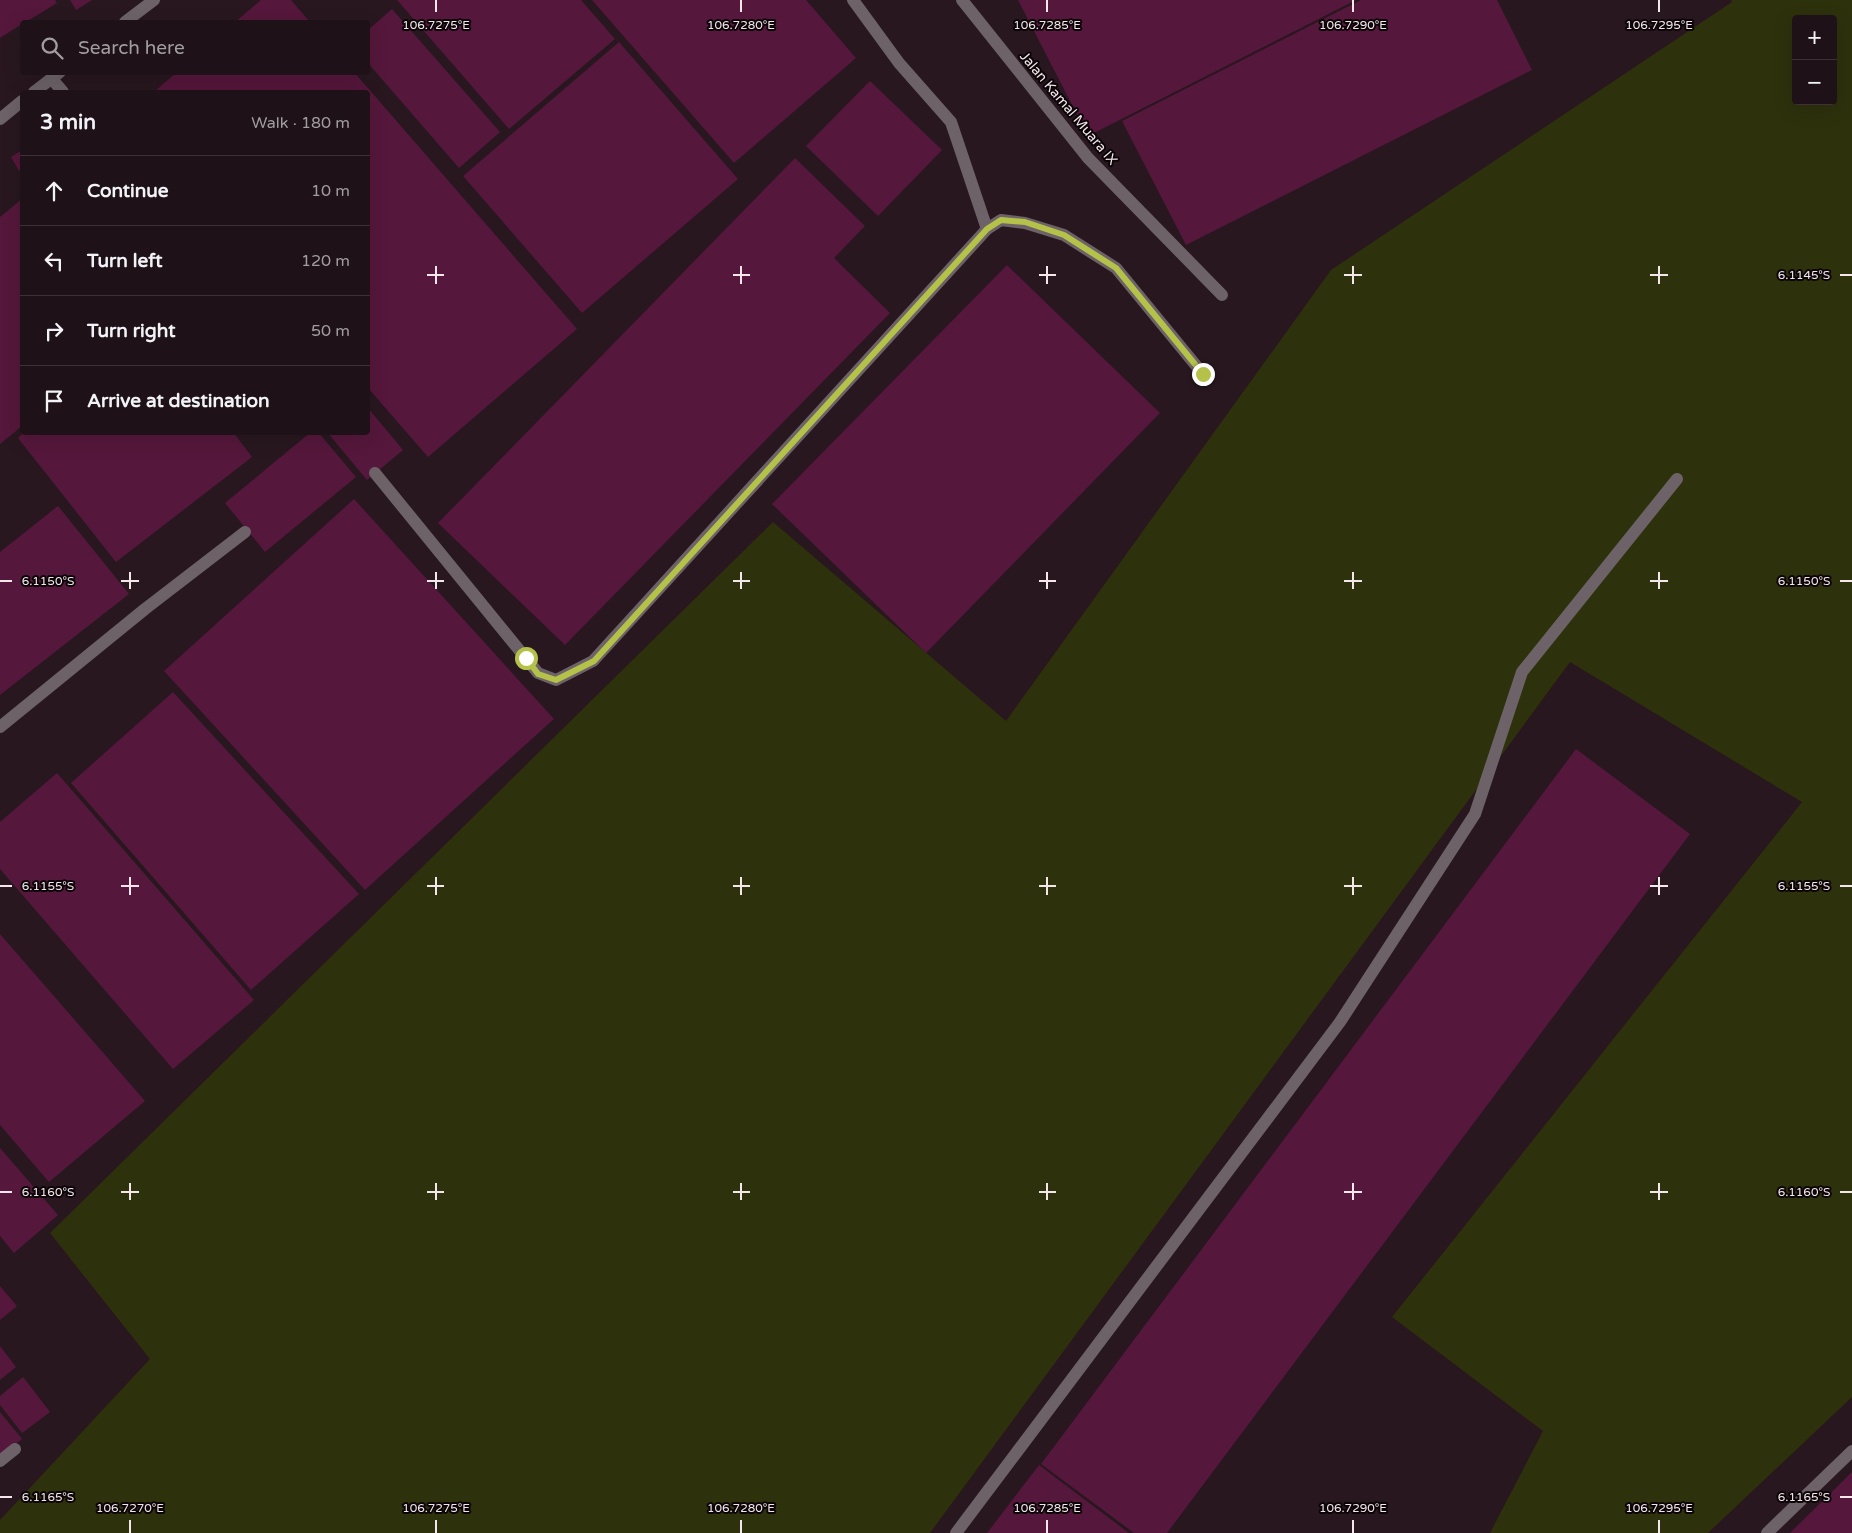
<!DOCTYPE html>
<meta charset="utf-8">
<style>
:root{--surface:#1e1117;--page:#261a20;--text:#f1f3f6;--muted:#a19da1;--line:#3c3136}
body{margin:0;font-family:"Varela Round",sans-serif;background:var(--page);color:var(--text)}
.controls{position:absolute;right:15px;top:15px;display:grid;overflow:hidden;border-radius:5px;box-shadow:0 5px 20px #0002}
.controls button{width:45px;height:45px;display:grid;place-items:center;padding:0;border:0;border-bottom:1px solid var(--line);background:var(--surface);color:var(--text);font:25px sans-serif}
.stop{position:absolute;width:15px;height:15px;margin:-11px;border:4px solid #b5c249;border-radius:50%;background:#fff}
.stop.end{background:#b5c249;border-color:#fff;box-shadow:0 1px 5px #0008}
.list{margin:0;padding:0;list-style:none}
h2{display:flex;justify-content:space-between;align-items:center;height:65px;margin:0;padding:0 20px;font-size:21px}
h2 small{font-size:16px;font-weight:400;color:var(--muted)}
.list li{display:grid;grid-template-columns:32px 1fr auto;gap:15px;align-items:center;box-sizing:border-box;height:70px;padding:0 20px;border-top:1px solid var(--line)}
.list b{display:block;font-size:19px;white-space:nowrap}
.list em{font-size:16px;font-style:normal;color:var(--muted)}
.icon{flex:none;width:28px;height:28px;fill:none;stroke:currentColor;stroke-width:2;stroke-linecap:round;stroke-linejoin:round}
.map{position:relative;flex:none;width:1852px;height:1533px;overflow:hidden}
.search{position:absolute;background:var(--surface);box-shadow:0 5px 20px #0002;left:20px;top:20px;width:350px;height:55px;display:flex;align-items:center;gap:12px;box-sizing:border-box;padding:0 18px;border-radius:5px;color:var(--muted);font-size:19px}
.panel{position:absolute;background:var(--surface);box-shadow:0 5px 20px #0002;left:20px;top:90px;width:350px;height:345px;border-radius:5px}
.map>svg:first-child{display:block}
</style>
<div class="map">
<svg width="1852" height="1533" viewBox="0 0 1852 1533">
<rect width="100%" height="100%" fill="#28171f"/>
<path fill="#2d310c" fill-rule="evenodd" d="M1731,0h121v1397l-144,136h-218l53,-102 -151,-114 410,-515 -232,-140 -640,871h-930v-13l150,-161 -100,-126 723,-711 233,199 325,-451 401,-268zM1796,19h37v82h-37z"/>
<g fill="#55173b">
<path d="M0,0h55l2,3 -31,19h-4v2l-22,14z"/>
<path d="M70,0h22l-16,10z"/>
<path d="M261,0h30l19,22h-75z"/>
<path d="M397,0h184l34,39 -106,90z"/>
<path d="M592,0h214l50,58 -122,105z"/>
<path d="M1018,0h338l-268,136z"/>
<path d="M1361,0h136l35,70 -346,175 -64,-124z"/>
<path d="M392,9l108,123 -41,36 -91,-105v-33z"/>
<path d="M619,42l119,137 -156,134 -119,-137z"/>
<path d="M177,72h177l223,257 -149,128 -60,-69v-296h-214z"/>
<path d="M870,81l72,69 -64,66 -72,-70z"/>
<path d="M22,150v19l-3,2 -8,-14z"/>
<path d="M795,158l70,68 -31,32 56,55 -325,332 -127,-122z"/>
<path d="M22,199v227l-22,18v-227z"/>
<path d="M1007,265l153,148 -234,240 -154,-149z"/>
<path d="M368,408l35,42 -36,30 -40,-48h41z"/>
<path d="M24,432h209l19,25 -136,105 -98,-124z"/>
<path d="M311,432h7l38,45 -91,75 -40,-49z"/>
<path d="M354,499l200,220 -189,171 -201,-219z"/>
<path d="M58,506l71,88 -129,101v-143z"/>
<path d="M173,692l186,202 -108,96 -180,-207z"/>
<path d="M1576,749l114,85 -523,699h-33l-93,-69z"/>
<path d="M57,773l197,227 -81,69 -173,-200v-47z"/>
<path d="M0,934l145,167 -96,81 -49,-57z"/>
<path d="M0,1148l58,67 -44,38 -14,-17z"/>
<path d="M0,1286l17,20 -17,14z"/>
<path d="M0,1346l16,21 -16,13z"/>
<path d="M23,1377l27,35 -28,21 -22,-28v-9z"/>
<path d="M0,1412l22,27 -22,17z"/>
<path d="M1039,1465l90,68h-142z"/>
<path d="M1852,1472v61h-62z"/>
</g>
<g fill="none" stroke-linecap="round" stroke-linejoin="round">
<g stroke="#6c6267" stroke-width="12">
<path d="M853,0l46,63 52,59 36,107"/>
<path d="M962,0l126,158 134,137"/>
<path d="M125,22l29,-22"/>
<path d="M52,79l11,13"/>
<path d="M34,92l26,-20"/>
<path d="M0,119l22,-18"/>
<path d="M375,473l163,200 18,7 37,-19 394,-432 14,-9 24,3 39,12 52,33 87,106"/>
<path d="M0,727l145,-118 100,-77"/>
<path d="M0,1461l15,-12"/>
<path d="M956,1533l384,-511 135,-208 47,-142 155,-193"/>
<path d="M1767,1533l85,-82"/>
</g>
</g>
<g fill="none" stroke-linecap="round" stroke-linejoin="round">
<path stroke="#b5c249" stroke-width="6" d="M526,658l12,16 18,6 38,-19 393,-432 14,-9 24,2 39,13 52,33 87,106"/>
</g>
<path fill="none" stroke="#f3e7ec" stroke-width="2" d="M436,0v12M741,0v12M1047,0v12M1353,0v12M1659,0v12M436,266v18M741,266v18M1047,266v18M1353,266v18M1659,266v18M427,275h17M733,275h17M1039,275h17M1344,275h18M1650,275h18M1840,275h12M130,572v17M436,572v17M741,572v17M1047,572v17M1353,572v17M1659,572v17M0,581h12M121,581h18M427,581h17M733,581h17M1039,581h17M1344,581h18M1650,581h18M1840,581h12M130,877v18M436,877v18M741,877v18M1047,877v18M1353,877v18M1659,877v18M0,886h12M121,886h18M427,886h17M733,886h17M1039,886h17M1344,886h18M1650,886h18M1840,886h12M130,1183v17M436,1183v17M741,1183v17M1047,1183v17M1353,1183v17M1659,1183v17M0,1192h12M121,1192h18M427,1192h17M733,1192h17M1039,1192h17M1344,1192h18M1650,1192h18M1840,1192h12M0,1497h12M1840,1497h12M130,1520v13M436,1520v13M741,1520v13M1047,1520v13M1353,1520v13M1659,1520v13"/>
<g text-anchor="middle" stroke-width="4" stroke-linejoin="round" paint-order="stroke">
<g font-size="14" fill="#f3e7ec" stroke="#0c0508">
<text transform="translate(1069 108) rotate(50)" y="5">Jalan Kamal Muara IX</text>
</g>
</g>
<g font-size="12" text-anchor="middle" fill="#f3e7ec" stroke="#0c0508" stroke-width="4" stroke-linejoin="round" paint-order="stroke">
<text x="436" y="29">106.7275°E</text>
<text x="741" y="29">106.7280°E</text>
<text x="1047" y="29">106.7285°E</text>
<text x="1353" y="29">106.7290°E</text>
<text x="1659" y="29">106.7295°E</text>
<text x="1804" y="279">6.1145°S</text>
<text x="48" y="585">6.1150°S</text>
<text x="1804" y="585">6.1150°S</text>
<text x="48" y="890">6.1155°S</text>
<text x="1804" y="890">6.1155°S</text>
<text x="48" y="1196">6.1160°S</text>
<text x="1804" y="1196">6.1160°S</text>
<text x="48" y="1501">6.1165°S</text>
<text x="1804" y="1501">6.1165°S</text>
<text x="130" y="1512">106.7270°E</text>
<text x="436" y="1512">106.7275°E</text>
<text x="741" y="1512">106.7280°E</text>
<text x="1047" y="1512">106.7285°E</text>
<text x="1353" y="1512">106.7290°E</text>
<text x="1659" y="1512">106.7295°E</text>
</g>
</svg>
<div class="controls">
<button>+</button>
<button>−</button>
</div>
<div class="stop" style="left:526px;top:658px"></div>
<div class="stop end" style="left:1203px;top:374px"></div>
<div class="search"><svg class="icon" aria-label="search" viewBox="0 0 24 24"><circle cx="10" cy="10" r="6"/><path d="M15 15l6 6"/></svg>Search here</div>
<section class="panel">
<h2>3 min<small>Walk · 180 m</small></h2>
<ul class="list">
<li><svg class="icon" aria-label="ahead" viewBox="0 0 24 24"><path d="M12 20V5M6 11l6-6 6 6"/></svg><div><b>Continue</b></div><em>10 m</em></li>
<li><svg class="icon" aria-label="left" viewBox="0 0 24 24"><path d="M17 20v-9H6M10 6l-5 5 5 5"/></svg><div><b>Turn left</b></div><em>120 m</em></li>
<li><svg class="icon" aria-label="right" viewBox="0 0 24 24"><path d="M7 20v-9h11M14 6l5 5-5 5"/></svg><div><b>Turn right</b></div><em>50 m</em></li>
<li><svg class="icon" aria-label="arrive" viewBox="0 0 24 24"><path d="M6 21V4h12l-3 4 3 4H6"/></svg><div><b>Arrive at destination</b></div></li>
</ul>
</section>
</div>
